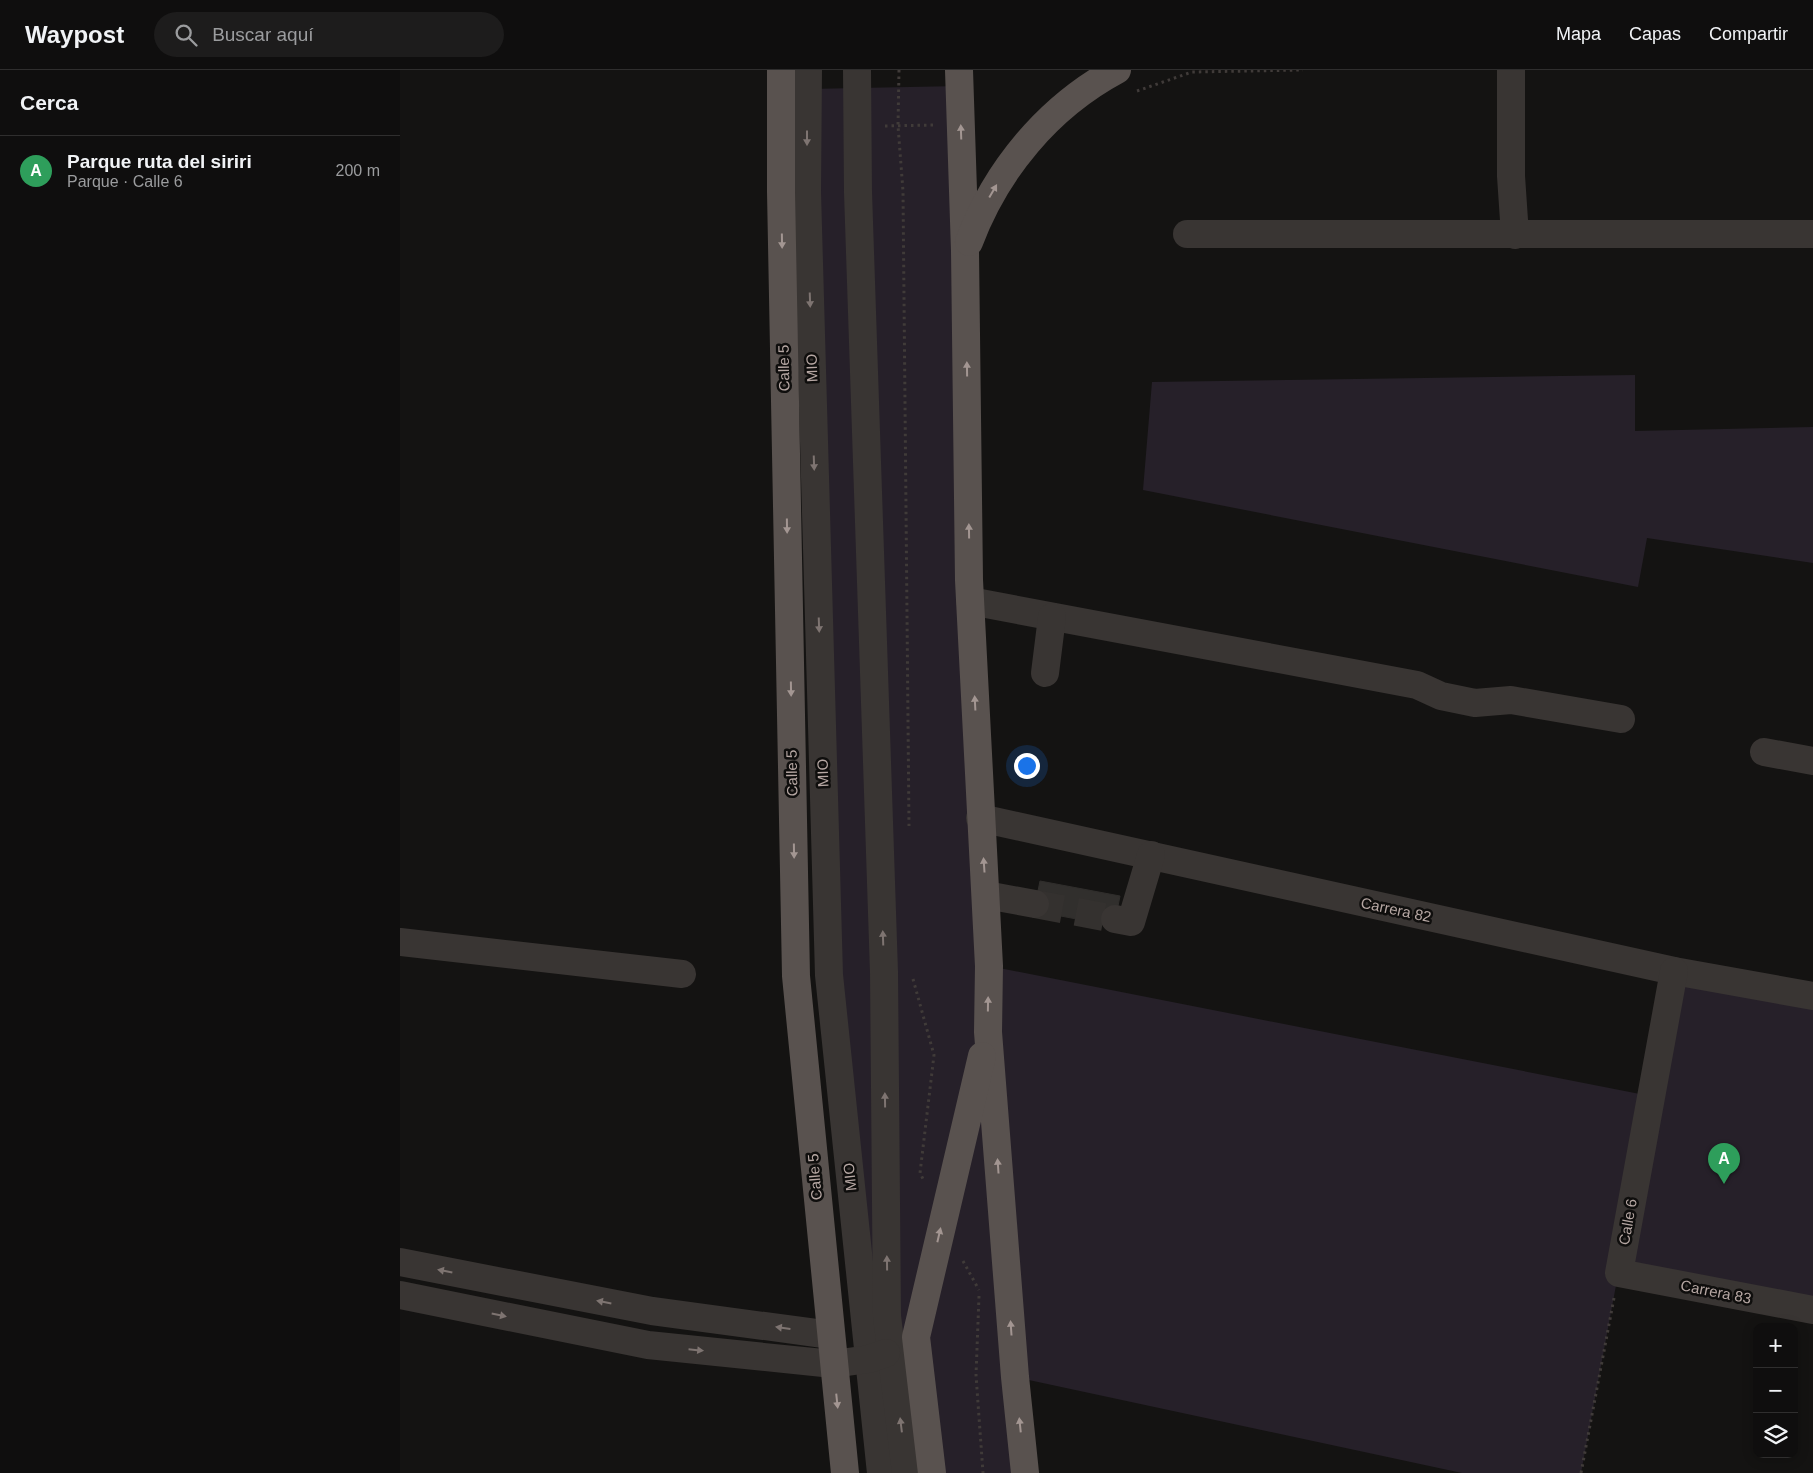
<!DOCTYPE html>
<html lang="es">
<meta charset="utf-8">
<style>
:root{--surface:#0f0e0e;--page:#1d1c1c;--text:#f1f3f6;--muted:#9b9c9e;--line:#2f2e2e;--accent:#21d8fd}
body{margin:0;font-family:Arial,sans-serif;background:var(--page);color:var(--text)}
.controls{position:absolute;right:15px;bottom:15px;display:grid;overflow:hidden;border-radius:10px;box-shadow:0 2px 12px #0003}
.controls button{width:45px;height:45px;display:grid;place-items:center;padding:0;border:0;border-bottom:1px solid var(--line);background:var(--surface);color:var(--text);font:25px sans-serif}
.you{position:absolute;left:626px;top:695px;width:18px;height:18px;margin:-12px;border:4px solid #fff;border-radius:50%;background:#1a73e8;box-shadow:0 0 0 8px #1a73e833}
.badge{display:grid;place-items:center;width:32px;height:32px;border-radius:50%;background:var(--accent);color:#fff;font-size:16px;font-weight:700}
.pin{position:absolute;translate:-50% -41px;filter:drop-shadow(0 1px 2px #0008)}
.pin::after{content:'';position:absolute;top:26px;width:18px;height:15px;background:inherit;clip-path:polygon(0 0,100% 0,50% 100%)}
.list{margin:0;padding:0;list-style:none}
h2{display:flex;justify-content:space-between;align-items:center;height:65px;margin:0;padding:0 20px;font-size:21px}
h2 small{font-size:16px;font-weight:400;color:var(--muted)}
.list li{display:grid;grid-template-columns:32px 1fr auto;gap:15px;align-items:center;box-sizing:border-box;height:70px;padding:0 20px;border-top:1px solid var(--line)}
.list b{display:block;font-size:19px;white-space:nowrap}
.list p{margin:0;font-size:16px;white-space:nowrap;color:var(--muted)}
.list em{font-size:16px;font-style:normal;color:var(--muted)}
.icon{flex:none;width:28px;height:28px;fill:none;stroke:currentColor;stroke-width:2;stroke-linecap:round;stroke-linejoin:round}
.map{position:relative;flex:none;width:1413px;height:1403px;overflow:hidden}
header{display:flex;align-items:center;gap:30px;box-sizing:border-box;height:70px;padding:0 25px;background:var(--surface);border-bottom:1px solid var(--line)}
header strong{font-size:24px}
nav{display:flex;gap:28px;margin-inline-start:auto;font-size:18px}
.search{width:350px;height:45px;background:var(--page);display:flex;align-items:center;gap:12px;box-sizing:border-box;padding:0 18px;border-radius:28px;color:var(--muted);font-size:19px}
main{display:flex}
aside{flex:1;background:var(--surface)}
.map>svg:first-child{display:block}
</style>
<header>
<strong>Waypost</strong>
<div class="search"><svg class="icon" aria-label="search" viewBox="0 0 24 24"><circle cx="10" cy="10" r="6"/><path d="M15 15l6 6"/></svg>Buscar aquí</div>
<nav><a>Mapa</a><a>Capas</a><a>Compartir</a></nav>
</header>
<main>
<aside>
<h2>Cerca<small></small></h2>
<ul class="list">
<li><span class="badge" style="background:#2e9e5b">A</span><div><b>Parque ruta del siriri</b><p>Parque · Calle 6</p></div><em>200 m</em></li>
</ul>
</aside>
<div class="map">
<svg width="1413" height="1403" viewBox="0 0 1413 1403">
<rect width="100%" height="100%" fill="#141312"/>
<g fill="#262029">
<path d="M560,16l29,880 661,130 24,-125 139,25v314l-196,-30 -36,193h-119l-447,-96 10,96h-144l-52,-498 -21,-886z"/>
<path d="M1235,305v56l178,-4v136l-166,-25 -9,49 -495,-97 9,-108z"/>
</g>
<path fill="#312f2d" stroke="#302e2c" d="M640,811l80,15 -6,30 -80,-15z"/>
<g fill="none" stroke-linecap="round" stroke-linejoin="round">
<path stroke="#34312f" stroke-width="28" stroke-dasharray="28 14" stroke-linecap="butt" d="M635,834l80,15"/>
<g stroke="#403b39" stroke-width="3" stroke-dasharray="2.5 4" stroke-linecap="butt">
<path d="M499,0l-1,56 5,65 6,635"/>
<path d="M737,21l55,-19 111,-2"/>
<path d="M485,56l49,-1"/>
<path d="M513,909l21,76 -14,118 4,8"/>
<path d="M563,1191l16,29"/>
<path d="M579,1226l-3,79 7,98"/>
<path d="M1181,1403l33,-175"/>
</g>
<g stroke="#393533" stroke-width="28">
<path d="M408,0l-1,122 22,783 52,498"/>
<path d="M457,0l1,122 26,780 3,344 19,157"/>
<path d="M1111,0v106l4,59"/>
<path d="M787,164h626"/>
<path d="M570,531l447,84 24,11 34,7 36,-3 110,19"/>
<path d="M645,603l7,-56"/>
<path d="M1364,682l49,9"/>
<path d="M580,748l694,153 139,25"/>
<path d="M586,825l49,9"/>
<path d="M715,849l16,3 20,-67"/>
<path d="M0,872l282,32"/>
<path d="M1274,901l-55,302 194,37"/>
<path d="M0,1192l252,49 179,24"/>
<path d="M0,1225l248,50 185,19 36,-5 17,-6"/>
</g>
<g stroke="#59524f" stroke-width="28">
<path d="M381,0v122l15,784 49,497"/>
<path d="M559,0l6,181 4,329 20,386 -1,66 27,345 10,96"/>
<path d="M569,172c27,-72 79,-135 148,-172"/>
<path d="M532,1403l-16,-136 66,-281"/>
</g>
</g>
<defs><path id="oneway-solid" d="M-6-.8H1V-3.2L6.5 0L1 3.2V.8H-6Z" transform="scale(1.25)"/></defs>
<g fill="#a39692">
<use href="#oneway-solid" transform="translate(561 62) rotate(-92)"/>
<use href="#oneway-solid" transform="translate(593 121) rotate(-60)"/>
<use href="#oneway-solid" transform="translate(382 171) rotate(89)"/>
<use href="#oneway-solid" transform="translate(567 299) rotate(-91)"/>
<use href="#oneway-solid" transform="translate(387 456) rotate(89)"/>
<use href="#oneway-solid" transform="translate(569 461) rotate(-91)"/>
<use href="#oneway-solid" transform="translate(391 619) rotate(89)"/>
<use href="#oneway-solid" transform="translate(575 633) rotate(-93)"/>
<use href="#oneway-solid" transform="translate(394 781) rotate(89)"/>
<use href="#oneway-solid" transform="translate(584 795) rotate(-94)"/>
<use href="#oneway-solid" transform="translate(588 934) rotate(-89)"/>
<use href="#oneway-solid" transform="translate(598 1096) rotate(-94)"/>
<use href="#oneway-solid" transform="translate(539 1165) rotate(-77)"/>
<use href="#oneway-solid" transform="translate(611 1258) rotate(-94)"/>
<use href="#oneway-solid" transform="translate(437 1331) rotate(84)"/>
<use href="#oneway-solid" transform="translate(620 1355) rotate(-96)"/>
</g>
<g fill="#7e7471">
<use href="#oneway-solid" transform="translate(407 68) rotate(90)"/>
<use href="#oneway-solid" transform="translate(410 230) rotate(88)"/>
<use href="#oneway-solid" transform="translate(414 393) rotate(88)"/>
<use href="#oneway-solid" transform="translate(419 555) rotate(88)"/>
<use href="#oneway-solid" transform="translate(483 868) rotate(-92)"/>
<use href="#oneway-solid" transform="translate(485 1030) rotate(-91)"/>
<use href="#oneway-solid" transform="translate(487 1193) rotate(-91)"/>
<use href="#oneway-solid" transform="translate(45 1201) rotate(-169)"/>
<use href="#oneway-solid" transform="translate(204 1232) rotate(-169)"/>
<use href="#oneway-solid" transform="translate(99 1245) rotate(12)"/>
<use href="#oneway-solid" transform="translate(383 1258) rotate(-172)"/>
<use href="#oneway-solid" transform="translate(296 1280) rotate(6)"/>
<use href="#oneway-solid" transform="translate(501 1355) rotate(-97)"/>
</g>
<g text-anchor="middle" stroke-width="5" stroke-linejoin="round" paint-order="stroke">
<g font-size="15" fill="#b6a7a3" stroke="#0f0e0d">
<text transform="translate(384 298) rotate(-91)" y="5">Calle 5</text>
<text transform="translate(412 298) rotate(-92)" y="5">MIO</text>
<text transform="translate(392 703) rotate(-91)" y="5">Calle 5</text>
<text transform="translate(423 703) rotate(-92)" y="5">MIO</text>
<text transform="translate(996 840) rotate(12)" y="5">Carrera 82</text>
<text transform="translate(415 1107) rotate(-95)" y="5">Calle 5</text>
<text transform="translate(450 1107) rotate(-96)" y="5">MIO</text>
<text transform="translate(1228 1152) rotate(-80)" y="5">Calle 6</text>
<text transform="translate(1316 1222) rotate(11)" y="5">Carrera 83</text>
</g>
</g>
</svg>
<div class="controls">
<button>+</button>
<button>−</button>
<button><svg class="icon" aria-label="layers" viewBox="0 0 24 24"><path d="M12 4l9 5-9 5-9-5zM3 14l9 5 9-5"/></svg></button>
</div>
<div class="you"></div>
<div class="pin badge" style="left:1324px;top:1114px;background:#2e9e5b">A</div>
</div>
</main>
